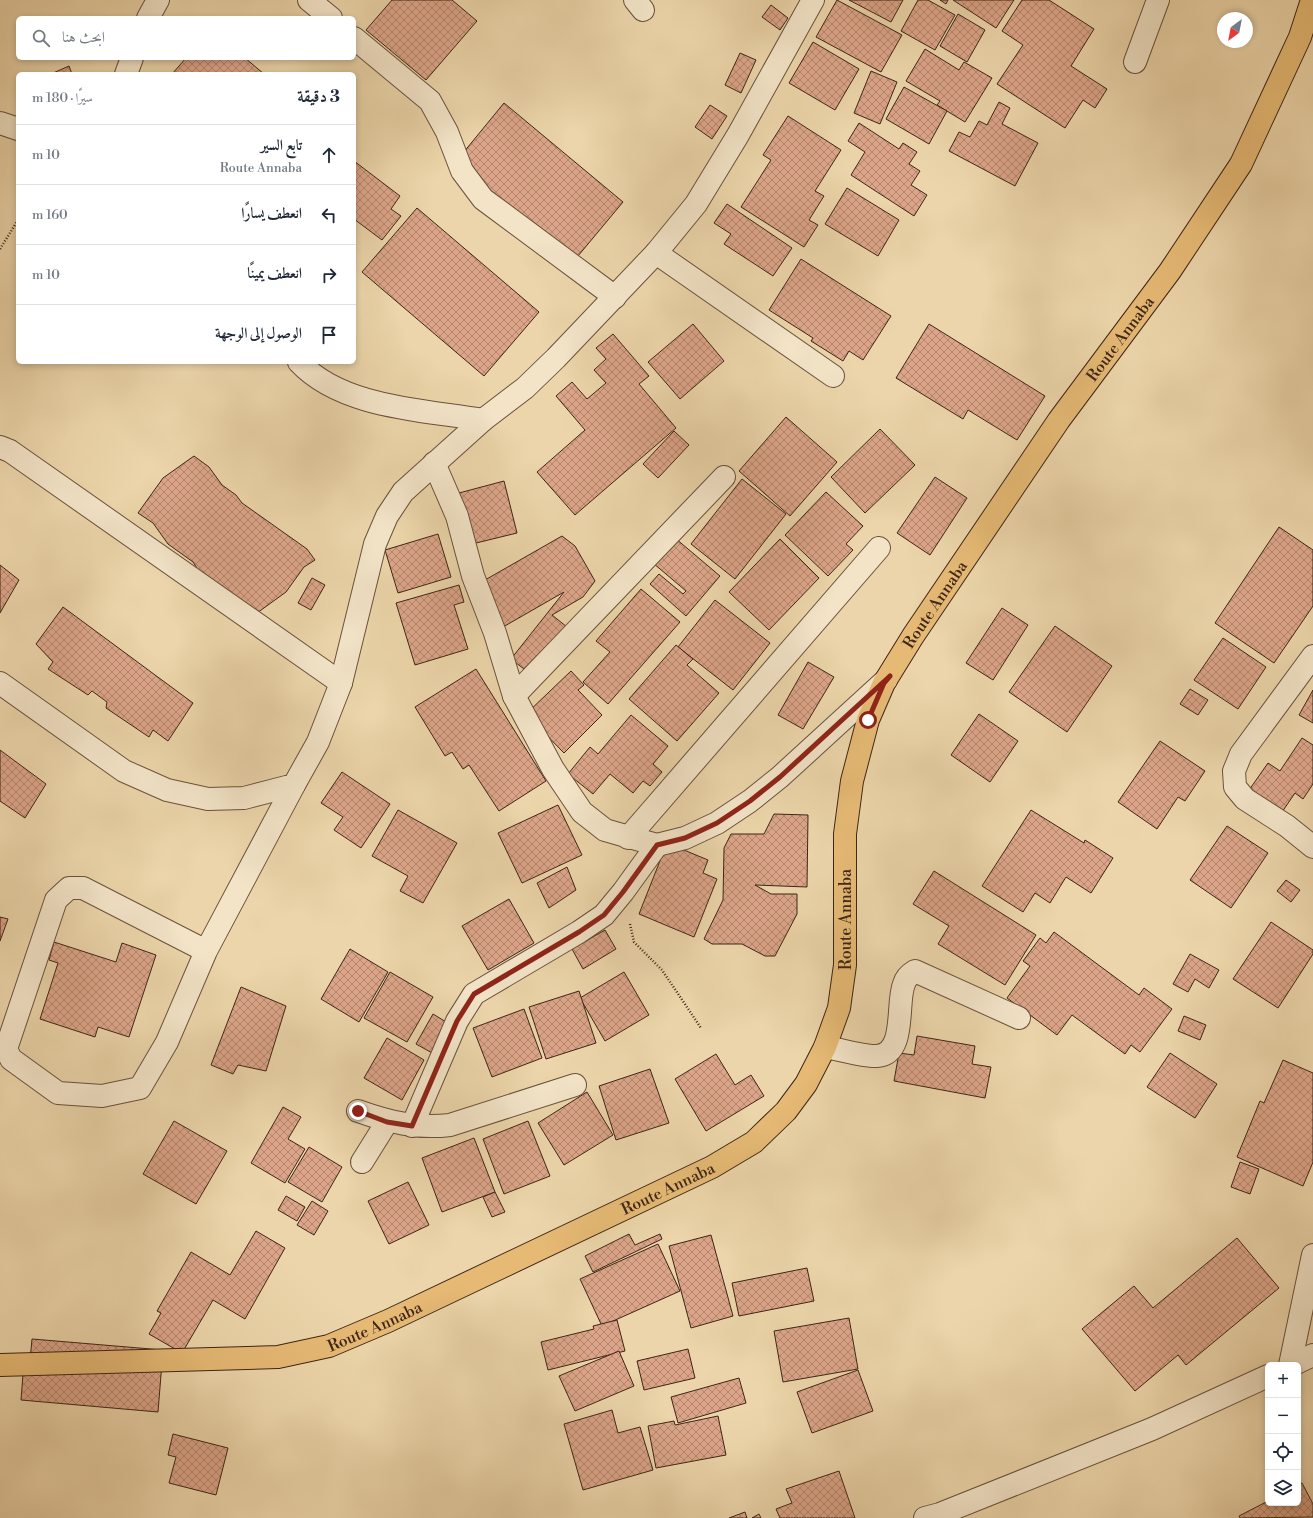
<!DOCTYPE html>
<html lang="ar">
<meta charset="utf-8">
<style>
:root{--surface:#fff;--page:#f2f2f3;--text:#1f2937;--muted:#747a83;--line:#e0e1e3}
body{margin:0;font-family:"Libre Bodoni",Amiri,serif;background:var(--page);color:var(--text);direction:rtl}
.controls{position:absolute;right:12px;bottom:12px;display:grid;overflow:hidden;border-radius:6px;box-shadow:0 2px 6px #0003}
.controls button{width:36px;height:36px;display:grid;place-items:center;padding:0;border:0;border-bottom:1px solid var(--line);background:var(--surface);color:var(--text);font:20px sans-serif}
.compass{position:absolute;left:1217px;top:12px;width:36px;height:36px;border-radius:50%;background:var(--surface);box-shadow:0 2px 6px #0003;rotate:212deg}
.stop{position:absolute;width:12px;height:12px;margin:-9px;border:3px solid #8f2418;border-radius:50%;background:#fff}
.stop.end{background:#8f2418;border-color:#fff;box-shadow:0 1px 4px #0008}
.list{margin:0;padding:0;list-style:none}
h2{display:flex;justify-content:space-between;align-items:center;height:52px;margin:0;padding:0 16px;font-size:17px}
h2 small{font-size:13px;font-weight:400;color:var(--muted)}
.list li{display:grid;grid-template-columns:26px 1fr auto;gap:12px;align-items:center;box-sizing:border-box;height:60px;padding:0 16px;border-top:1px solid var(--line)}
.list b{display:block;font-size:15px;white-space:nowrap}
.list p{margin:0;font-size:13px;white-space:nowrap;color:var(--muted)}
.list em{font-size:13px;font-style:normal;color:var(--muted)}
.icon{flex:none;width:22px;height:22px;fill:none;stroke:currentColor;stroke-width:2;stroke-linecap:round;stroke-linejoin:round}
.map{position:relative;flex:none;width:1313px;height:1518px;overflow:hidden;direction:ltr}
.search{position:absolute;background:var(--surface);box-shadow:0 2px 6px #0003;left:16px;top:16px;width:340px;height:44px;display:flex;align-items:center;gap:10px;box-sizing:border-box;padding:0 14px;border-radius:6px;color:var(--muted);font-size:15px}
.panel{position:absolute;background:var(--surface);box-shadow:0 2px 6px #0003;left:16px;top:72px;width:340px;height:292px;border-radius:6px;direction:rtl}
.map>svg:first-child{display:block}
</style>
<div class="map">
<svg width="1313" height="1518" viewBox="0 0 1313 1518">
<defs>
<pattern id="building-cross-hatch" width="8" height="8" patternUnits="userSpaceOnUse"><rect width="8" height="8" fill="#dca589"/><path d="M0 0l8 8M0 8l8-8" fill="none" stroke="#b4866f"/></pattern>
</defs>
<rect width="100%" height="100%" fill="#ecd5aa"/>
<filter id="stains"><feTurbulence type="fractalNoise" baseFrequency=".005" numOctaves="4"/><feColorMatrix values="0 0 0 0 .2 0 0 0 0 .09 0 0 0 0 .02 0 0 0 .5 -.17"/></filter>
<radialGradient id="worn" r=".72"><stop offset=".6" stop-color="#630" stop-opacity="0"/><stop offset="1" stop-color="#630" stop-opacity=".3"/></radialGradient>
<g fill="url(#building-cross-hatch)" stroke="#3d2517">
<path d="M392,0h60l25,21 -51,59 -60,-50z"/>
<path d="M837,0l65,35 -21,37 -65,-35z"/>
<path d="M849,0h54l-12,22z"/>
<path d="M918,0h10l27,15 -20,35 -34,-19z"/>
<path d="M940,0h8l-2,4z"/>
<path d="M953,0h61l-18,28z"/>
<path d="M1022,0h27l45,29 -23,37 36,23 -12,19 -12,-8 -18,28 -68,-44 26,-39 -21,-14z"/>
<path d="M771,5l17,13 -8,12 -18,-13z"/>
<path d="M958,14l27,16 -18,32 -27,-16z"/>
<path d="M813,42l46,27 -24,41 -46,-27z"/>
<path d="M925,49l34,21 5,-8 28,16 -27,44 -28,-17 3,-4 -34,-20z"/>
<path d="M740,53l16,7 -15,33 -16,-8z"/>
<path d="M186,58h59l19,16h-92z"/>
<path d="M69,66l3,8h-21z"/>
<path d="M871,71l26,11 -17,42 -26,-11z"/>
<path d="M904,87l43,24 -18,33 -43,-25z"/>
<path d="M999,102l11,6 -8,16 36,19 -23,43 -66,-35 10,-19 11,5 9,-16 8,4z"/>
<path d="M504,103l119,99 -50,60 -119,-98z"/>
<path d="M710,105l17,11 -15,23 -17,-12z"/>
<path d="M788,116l53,34 -26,41 9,5 -15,24 9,5 -14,22 -63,-40 30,-47 -8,-5z"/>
<path d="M859,123l40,26 4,-6 14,9 -8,12 11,7 -9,14 16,10 -13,21 -63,-41 14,-23 -17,-11z"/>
<path d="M354,161l46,35 -9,13 10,7 -19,24 -28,-21z"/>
<path d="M847,188l52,32 -21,36 -53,-32z"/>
<path d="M727,204l65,44 -19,28 -49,-32 7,-10 -17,-11z"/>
<path d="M417,208l122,104 -55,64 -122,-104z"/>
<path d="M801,259l90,57 -28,44 -14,-9 -6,10 -32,-20 2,-3 -44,-28z"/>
<path d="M693,324l31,37 -44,38 -32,-37z"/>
<path d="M929,324l116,72 -28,44 -49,-30 -5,9 -67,-41z"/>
<path d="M613,334l36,42 -10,8 37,44 -101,87 -38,-43 48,-42 -29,-34 16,-14 15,17 19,-16 -12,-13 12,-11 -10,-11z"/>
<path d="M786,417l51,45 -47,54 -51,-45z"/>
<path d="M880,429l35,36 -50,48 -34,-36z"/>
<path d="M674,431l15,14 -31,33 -15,-14z"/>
<path d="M194,456l15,11 13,18 14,10 6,8 65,46 8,11 -11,7 -18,25 -29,21 -57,-40 -7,-11 -25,-18 -15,-21 -15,-10 25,-35z"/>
<path d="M935,477l32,21 -37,57 -33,-22z"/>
<path d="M742,479l44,35 -51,65 -44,-35z"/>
<path d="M504,481l13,52 -45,11 -13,-51z"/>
<path d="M826,492l37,34 -17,18 7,6 -25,26 -43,-41z"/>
<path d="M1279,527l34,23v56l-39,57 -59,-40z"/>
<path d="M438,534l13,43 -53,16 -13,-43z"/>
<path d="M562,536l13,10 20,35 -12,16 -31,18 15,12 -30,34 -13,8 -13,-10 53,-67 -61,35 -25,-43z"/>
<path d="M675,538l45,38 -34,40 -36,-32 9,-10 24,20 3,-3 -33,-28z"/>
<path d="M780,539l39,39 -50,52 -40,-38z"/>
<path d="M0,565l19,15 -19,33z"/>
<path d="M312,578l13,7 -14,25 -13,-7z"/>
<path d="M459,585l5,17 -10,3 14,44 -53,16 -19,-62z"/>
<path d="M641,589l39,33 -72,82 -25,-22 27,-30 -14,-11z"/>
<path d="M715,600l55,43 -37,47 -55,-43z"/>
<path d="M63,607l130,96 -25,38 -15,-11 -4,7 -43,-29 1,-6 -15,-11 -4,4 -40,-26 5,-7 -17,-18z"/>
<path d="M1002,608l26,17 -35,55 -27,-17z"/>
<path d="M1055,626l57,40 -45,66 -58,-40z"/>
<path d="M1223,638l43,29 -28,42 -44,-29z"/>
<path d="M676,645l17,14 -6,6 32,28 -42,48 -48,-42z"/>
<path d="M808,662l26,15 -31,52 -25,-14z"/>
<path d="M476,669l70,112 -47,30 -30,-46 -6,4 -11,-17 -7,4 -30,-49z"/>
<path d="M571,671l13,14 -6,5 24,25 -38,38 -38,-39z"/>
<path d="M1190,689l18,11 -10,15 -18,-11z"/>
<path d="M1313,690v33l-14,-8z"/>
<path d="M979,714l39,27 -28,41 -39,-27z"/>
<path d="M631,715l37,31 -15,18 9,8 -12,14 -7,-5 -10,12 -23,-19 -17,20 -25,-20 22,-27 8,7z"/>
<path d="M1302,738l11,7v39l-10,15 -8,-6 -15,22 -33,-22 21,-30 12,8z"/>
<path d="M1160,741l45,30 -20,30 -7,-4 -21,32 -39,-27z"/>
<path d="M0,750l46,34 -21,34 -25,-17z"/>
<path d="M342,772l48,32 -29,44 -27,-18 9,-13 -22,-14z"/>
<path d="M558,805l24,50 -60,28 -24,-50z"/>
<path d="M398,810l59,33 -34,60 -23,-12 8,-15 -36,-20z"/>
<path d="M1031,810l53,33 1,-3 28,18 -22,35 -25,-16 -16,26 -15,-10 -12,19 -41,-26z"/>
<path d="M774,814l34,1 -1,72 -52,-2 16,9h26v20l-22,42h-10l-23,-12h-30l-8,-5 19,-39 1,-52 7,-14h33z"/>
<path d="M1227,826l41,27 -37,55 -41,-28z"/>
<path d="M667,843l41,17 -5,13 14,6 -23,58 -55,-23z"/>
<path d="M567,867l9,23 -27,18 -12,-25z"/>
<path d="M934,871l102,64 -31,50 -67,-41 11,-18 -36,-22z"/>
<path d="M1286,880l14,10 -9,12 -14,-11z"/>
<path d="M509,899l25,44 -46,27 -26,-44z"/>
<path d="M0,917l8,2 -8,22z"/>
<path d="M1271,922l42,28v4l-35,54 -45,-29z"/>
<path d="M605,930l11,19 -33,20 -11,-20z"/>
<path d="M1054,932l85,63 5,-7 28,21 -32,43 -9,-7 -6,9 -53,-39 -15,20 -50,-37 23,-32 -7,-5 17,-23 6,5z"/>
<path d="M54,942l62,20 6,-19 34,12 -27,82 -31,-10 -3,10 -55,-18 18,-56 -9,-3z"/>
<path d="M350,949l38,23 -29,50 -38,-23z"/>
<path d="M1190,954l29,16 -10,18 -14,-9 -7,13 -15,-8z"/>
<path d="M390,972l43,25 -26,45 -43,-24z"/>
<path d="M624,972l25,43 -44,26 -25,-43z"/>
<path d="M241,987l45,19 -20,65 -28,-6 -5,9 -22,-9z"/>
<path d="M579,991l17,52 -50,16 -17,-52z"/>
<path d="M524,1009l18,49 -50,19 -19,-49z"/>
<path d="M433,1014l18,11 -17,29 -18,-10z"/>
<path d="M1184,1016l22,9 -6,15 -22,-9z"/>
<path d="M917,1036l58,10 -3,18 19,3 -6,31 -91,-17 5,-28 15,2z"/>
<path d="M387,1038l37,22 -22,40 -38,-22z"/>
<path d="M1170,1053l47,31 -22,34 -48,-31z"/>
<path d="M716,1054l19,31 16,-10 13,21 -58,35 -31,-52z"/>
<path d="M1283,1060l30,13v89l-10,24 -66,-29 23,-56 4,2z"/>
<path d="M650,1069l19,54 -53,17 -17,-54z"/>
<path d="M587,1092l26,43 -49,30 -26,-42z"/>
<path d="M283,1107l18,10 -13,22 17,10 -20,34 -34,-20z"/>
<path d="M174,1121l53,30 -31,53 -53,-30z"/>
<path d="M528,1121l22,55 -46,18 -21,-55z"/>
<path d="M474,1138l21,54 -53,20 -20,-54z"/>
<path d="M309,1147l33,20 -20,35 -34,-20z"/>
<path d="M1240,1162l19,7 -9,25 -19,-7z"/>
<path d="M408,1182l21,43 -40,19 -21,-43z"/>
<path d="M495,1192l10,20 -13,5 -9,-20z"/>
<path d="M286,1196l19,11 -8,14 -19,-11z"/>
<path d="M312,1201l16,10 -14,24 -17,-10z"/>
<path d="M256,1231l29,17 -40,71 -32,-19 -31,53 -33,-19 12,-21 -4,-2 34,-59 39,23z"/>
<path d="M629,1234l6,11 25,-11 2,5 -69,33 -8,-16z"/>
<path d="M711,1235l22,81 -42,12 -22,-82z"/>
<path d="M1237,1238l42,50 -93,77 -8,-10 -43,36 -53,-62 52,-43 19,22z"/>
<path d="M658,1244l22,47 -78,35 -22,-47z"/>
<path d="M807,1268l7,33 -75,15 -7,-33z"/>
<path d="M849,1318l9,51 -75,13 -9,-51z"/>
<path d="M617,1320l8,31 -77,19 -7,-28 53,-13 -1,-3z"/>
<path d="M32,1339l131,11 -5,62 -137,-12 3,-39h6z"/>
<path d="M688,1349l7,29 -51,12 -7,-29z"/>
<path d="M619,1351l15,35 -59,25 -16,-35z"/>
<path d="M858,1370l15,41 -61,22 -15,-41z"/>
<path d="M739,1378l7,25 -68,20 -7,-26z"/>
<path d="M612,1410l6,23 22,-6 13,43 -70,20 -19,-66z"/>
<path d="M718,1416l8,39 -70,13 -8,-42 26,-5 1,4z"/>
<path d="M173,1434l55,14 -12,47 -47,-12 7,-26 -8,-2z"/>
<path d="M839,1471l16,47h-75l-4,-9 16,-6 -6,-14z"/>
<path d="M1302,1483l11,21v13l-73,1 -1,-2 29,-15v2h30v-18z"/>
<path d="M745,1512l2,6h-18z"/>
<path d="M759,1514l2,4h-9z"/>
</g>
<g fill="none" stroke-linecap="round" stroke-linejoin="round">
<defs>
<g id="minor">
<path d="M309,0l22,18"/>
<path d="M635,0l8,10"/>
<path d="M148,18l10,-18"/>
<path d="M354,38l76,63 17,31 15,39 21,28 132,98"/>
<path d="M1135,62l23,-62"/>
<path d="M126,74l6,-16"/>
<path d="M0,123l18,6"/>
<path d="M656,253l177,123"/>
<path d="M299,362c43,46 125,48 184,58"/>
<path d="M0,447l10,4 331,232"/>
<path d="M434,463l23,53 16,60 22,57 19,63 39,73 29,43 23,18 52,15 28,-7 32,-15 33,-22 30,-24 106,-97"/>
<path d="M1313,656l-72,98 -7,17 1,16 10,12 42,27 26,21"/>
<path d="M0,683l124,88 43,19 41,9 36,-1 50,-13 24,-43 23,-59 34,-139 12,-28 16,-24 80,-72 42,-32 31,-30 100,-105 40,-49 42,-69 75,-135"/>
<path d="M514,696l210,-219"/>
<path d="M628,838l251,-290"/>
<path d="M206,951l-123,-63h-14l-13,12 -50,149 5,10 47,34 44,3 38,-8 27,-46 39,-91 88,-166"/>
<path d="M825,1047c14,2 39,10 52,9 30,-2 19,-54 27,-72 2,-7 6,-10 11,-13l104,47"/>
<path d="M358,1111c31,11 59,18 92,14l125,-40"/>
<path d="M412,1126l45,-105 17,-27 105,-62 25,-17 19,-23 34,-47"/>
<path d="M362,1162l25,-40"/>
<path d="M1290,1365l23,-110"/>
<path d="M1292,1365l21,-10"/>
<path d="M925,1518l15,-4 212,-85 116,-53"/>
</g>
<g id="major">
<path id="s1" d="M0,1365l278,-8 51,-11 59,-25 324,-154 42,-25 32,-31 20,-27 19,-37 14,-39 6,-43v-131l7,-53 16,-61 16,-37 29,-47 146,-216 111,-149 71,-107 59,-127 12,-37"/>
</g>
</defs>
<use href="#minor" stroke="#69513c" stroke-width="24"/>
<use href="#major" stroke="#3d2517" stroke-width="24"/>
<g stroke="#3d2517" stroke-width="2.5" stroke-dasharray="1 2" stroke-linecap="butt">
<path d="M0,249l18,-29"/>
<path d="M630,924l4,18 28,28 39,58"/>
</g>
<use href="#minor" stroke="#f3e4c8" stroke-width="22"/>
<use href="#major" stroke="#e6ba75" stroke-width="22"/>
</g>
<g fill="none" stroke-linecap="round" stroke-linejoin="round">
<path stroke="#8f2418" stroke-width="5" d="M358,1111l29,11 25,4 45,-105 17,-27 105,-62 25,-17 19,-23 34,-47 28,-7 32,-15 33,-22 30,-24 110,-101 -6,7 -16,37"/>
</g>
<g text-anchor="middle" stroke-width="3.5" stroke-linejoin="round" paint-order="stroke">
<g font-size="16" fill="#3d2517" stroke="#f3e4c8">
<text dy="6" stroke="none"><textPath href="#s1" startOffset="1712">Route Annaba</textPath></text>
<text dy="6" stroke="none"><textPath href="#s1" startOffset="1388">Route Annaba</textPath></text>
<text dy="6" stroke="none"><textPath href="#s1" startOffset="1052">Route Annaba</textPath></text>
<text dy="6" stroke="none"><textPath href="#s1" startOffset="704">Route Annaba</textPath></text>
<text dy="6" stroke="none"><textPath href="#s1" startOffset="380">Route Annaba</textPath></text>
</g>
</g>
<rect width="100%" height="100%" filter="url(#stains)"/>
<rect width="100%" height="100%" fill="url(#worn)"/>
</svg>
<div class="controls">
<button>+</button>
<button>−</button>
<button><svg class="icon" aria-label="locate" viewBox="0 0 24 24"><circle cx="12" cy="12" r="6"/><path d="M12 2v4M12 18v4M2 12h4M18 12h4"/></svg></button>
<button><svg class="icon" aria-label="layers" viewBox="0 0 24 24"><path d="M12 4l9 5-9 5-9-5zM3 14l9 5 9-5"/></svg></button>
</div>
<svg class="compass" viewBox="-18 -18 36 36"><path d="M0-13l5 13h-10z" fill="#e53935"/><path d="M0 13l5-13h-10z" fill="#747a83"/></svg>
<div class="stop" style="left:868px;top:720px"></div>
<div class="stop end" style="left:358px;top:1111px"></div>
<div class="search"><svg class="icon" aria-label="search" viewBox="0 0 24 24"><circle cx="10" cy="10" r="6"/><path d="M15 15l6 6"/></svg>ابحث هنا</div>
<section class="panel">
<h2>3 دقيقة<small>سيرًا · 180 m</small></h2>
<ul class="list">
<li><svg class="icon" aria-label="ahead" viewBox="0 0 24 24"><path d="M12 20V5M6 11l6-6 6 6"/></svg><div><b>تابع السير</b><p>Route Annaba</p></div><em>10 m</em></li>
<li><svg class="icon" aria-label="left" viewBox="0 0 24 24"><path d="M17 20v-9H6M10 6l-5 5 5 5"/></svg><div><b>انعطف يسارًا</b></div><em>160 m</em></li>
<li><svg class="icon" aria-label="right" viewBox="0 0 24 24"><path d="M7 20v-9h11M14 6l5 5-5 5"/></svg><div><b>انعطف يمينًا</b></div><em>10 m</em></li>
<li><svg class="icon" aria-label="arrive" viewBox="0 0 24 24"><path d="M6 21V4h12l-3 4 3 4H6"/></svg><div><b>الوصول إلى الوجهة</b></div></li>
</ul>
</section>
</div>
